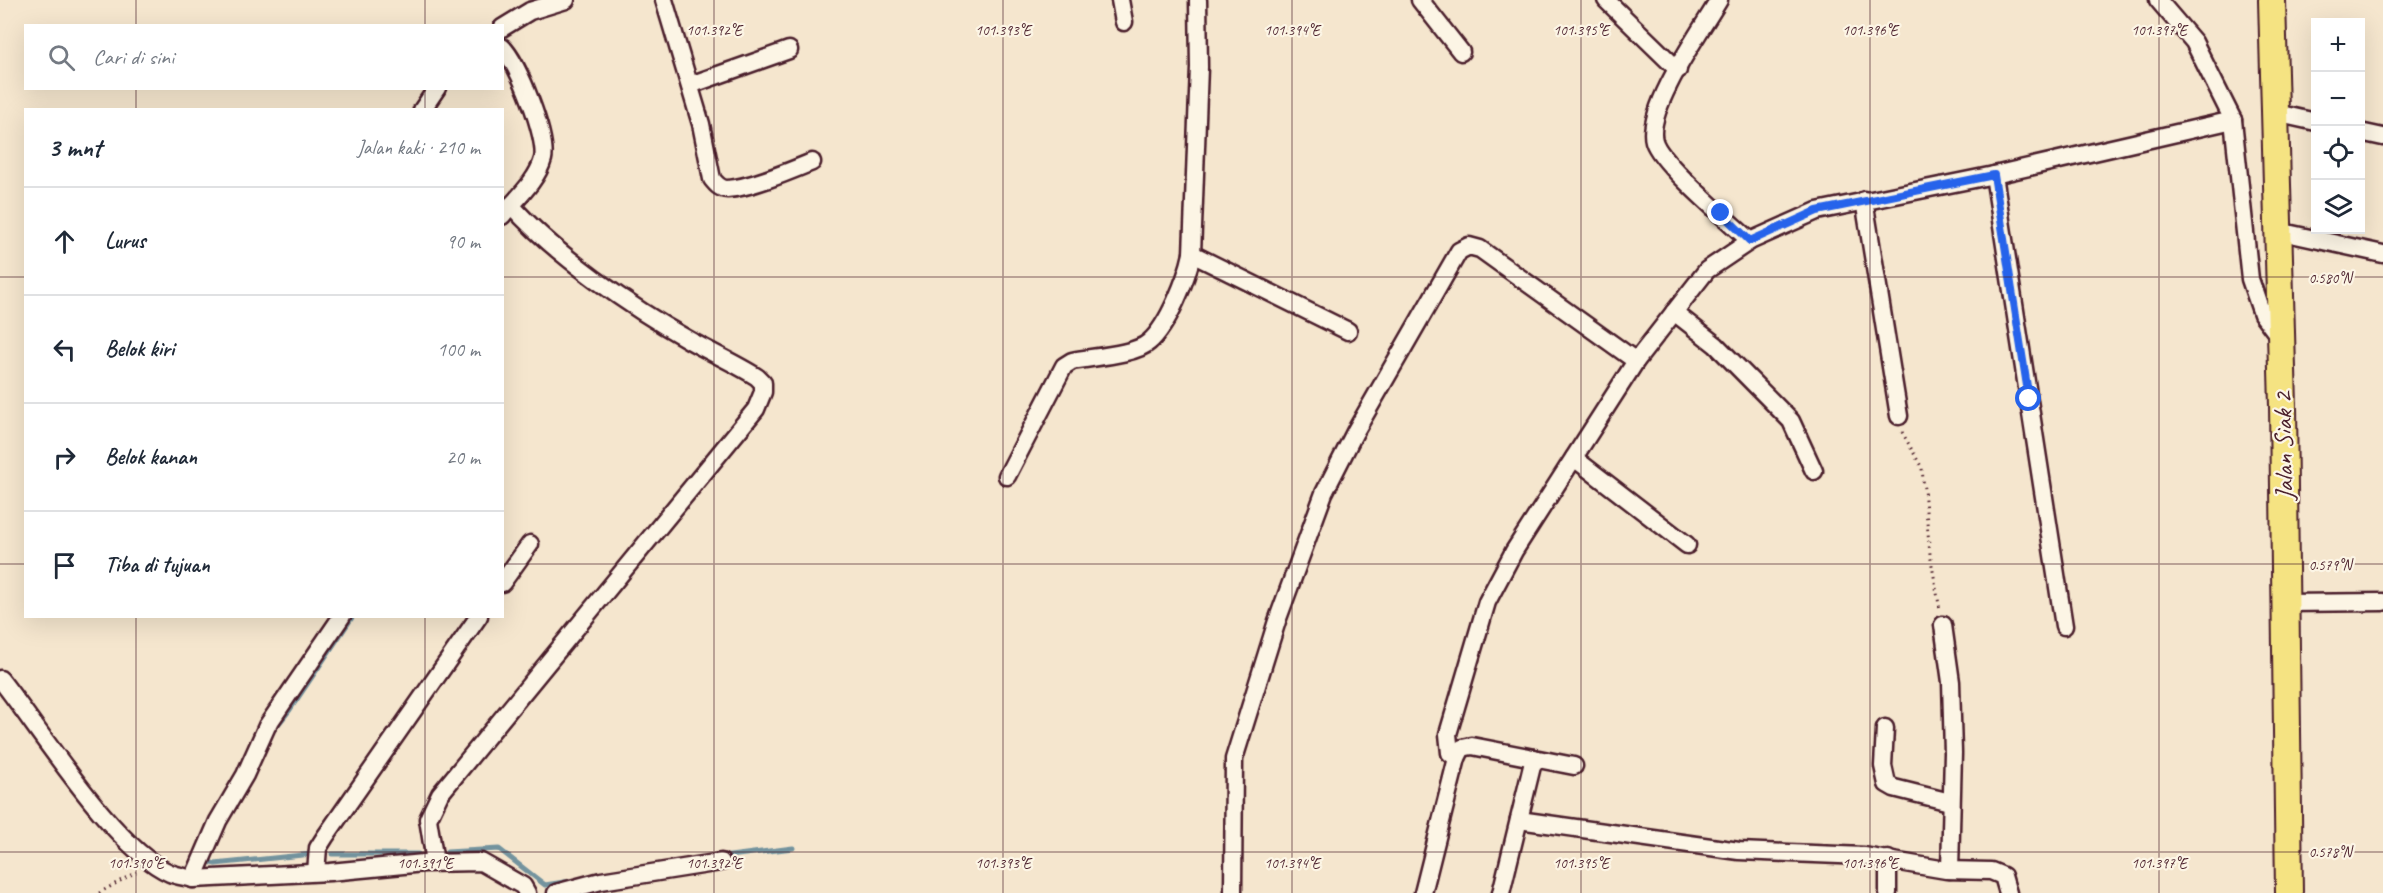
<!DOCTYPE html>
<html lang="id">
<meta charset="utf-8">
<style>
:root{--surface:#fff;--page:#f6f6f7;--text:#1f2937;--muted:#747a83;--line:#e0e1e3}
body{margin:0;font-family:Caveat,sans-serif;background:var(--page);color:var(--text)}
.controls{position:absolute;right:18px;top:18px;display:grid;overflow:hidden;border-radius:0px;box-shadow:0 6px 24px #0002}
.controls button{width:54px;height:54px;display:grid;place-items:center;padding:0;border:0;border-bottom:2px solid var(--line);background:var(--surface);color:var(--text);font:30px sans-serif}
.stop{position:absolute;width:18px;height:18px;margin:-14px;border:4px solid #2563eb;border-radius:50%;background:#fff}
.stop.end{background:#2563eb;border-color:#fff;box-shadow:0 2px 6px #0008}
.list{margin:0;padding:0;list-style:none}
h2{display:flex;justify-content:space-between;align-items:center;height:78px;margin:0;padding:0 24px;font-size:26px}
h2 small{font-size:20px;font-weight:400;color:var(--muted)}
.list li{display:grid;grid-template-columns:39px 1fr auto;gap:18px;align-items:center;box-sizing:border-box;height:108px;padding:0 24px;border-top:2px solid var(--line)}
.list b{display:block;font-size:22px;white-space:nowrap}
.list em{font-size:20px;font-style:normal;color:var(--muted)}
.icon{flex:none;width:33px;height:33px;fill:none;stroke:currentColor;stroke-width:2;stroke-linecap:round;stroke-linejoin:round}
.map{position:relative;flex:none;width:2383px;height:893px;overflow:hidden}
.search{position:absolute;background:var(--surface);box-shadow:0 6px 24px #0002;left:24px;top:24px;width:480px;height:66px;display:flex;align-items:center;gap:15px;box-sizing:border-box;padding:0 21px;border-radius:0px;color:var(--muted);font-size:22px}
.panel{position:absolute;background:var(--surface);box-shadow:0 6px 24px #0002;left:24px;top:108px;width:480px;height:510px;border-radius:0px}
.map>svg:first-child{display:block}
</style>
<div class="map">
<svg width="2383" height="893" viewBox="0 0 2383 893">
<rect width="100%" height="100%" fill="#f5e6ce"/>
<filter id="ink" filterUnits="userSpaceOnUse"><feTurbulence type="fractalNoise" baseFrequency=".0167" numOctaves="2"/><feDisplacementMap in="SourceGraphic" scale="12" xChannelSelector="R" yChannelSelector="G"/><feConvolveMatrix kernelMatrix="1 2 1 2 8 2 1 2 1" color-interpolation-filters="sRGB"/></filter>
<g filter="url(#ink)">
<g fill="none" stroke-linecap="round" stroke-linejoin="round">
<g stroke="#73939e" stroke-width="5">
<path d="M273,731l16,-20 64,-95"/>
<path d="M447,852l52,-3 46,36 32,-5"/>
<path d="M332,854h86"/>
<path d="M722,857l71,-9"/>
<path d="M208,858l-1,3 8,3 97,-10"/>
</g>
<defs>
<g id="minor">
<path d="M664,0l37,124 11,55c4,5 8,10 15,10 23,-1 63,-18 85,-27"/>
<path d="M1120,0l4,22"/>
<path d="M1420,0l41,52"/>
<path d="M1606,0l72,70"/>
<path d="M1719,0c-17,29 -74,109 -65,141 6,22 76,81 96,100"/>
<path d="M502,28l28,-17 36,-11"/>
<path d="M502,47c16,15 46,91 41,112 -6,22 -27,40 -41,57"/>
<path d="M690,85l99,-35"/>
<path d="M422,110l15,-22"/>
<path d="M2276,113l40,9"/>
<path d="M2233,120l17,159 12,35 18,24"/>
<path d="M2360,132l23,5"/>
<path d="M1994,175l70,451"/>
<path d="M1864,200l35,216"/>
<path d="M2278,231l105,23"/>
<path d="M1192,254l156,77"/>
<path d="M1674,312l42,33 75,76 23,50"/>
<path d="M1574,458l113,87"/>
<path d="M1007,476l57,-110 8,-5c19,-4 63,-6 77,-19 19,-16 38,-64 43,-88l7,-187 -1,-67"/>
<path d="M502,583l28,-39"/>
<path d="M2286,603l97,-1"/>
<path d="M1943,625l8,57 2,71 -3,117"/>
<path d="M0,679c39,49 115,171 170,194 7,3 16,4 23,6l137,-7 94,-9 57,-1 42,24 4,7"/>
<path d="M1885,728l-2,38 4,18 7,4 56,14"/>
<path d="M1457,758l-7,-5 -2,-19 39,-132 27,-51 122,-190 71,-91 43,-29 67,-30 177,-36 239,-55 -39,-78 -36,-42"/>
<path d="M1519,820l220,31 125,5 82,14 45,1 12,5 5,17"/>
<path d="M1888,859v34"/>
<path d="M435,862l-7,-43 12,-25 316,-385 7,-17v-9l-6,-6c-22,-14 -45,-24 -68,-37 -57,-32 -135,-86 -178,-135"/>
<path d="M316,872l2,-24 7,-11 154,-221"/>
<path d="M193,879l25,-58 27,-46 22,-49 75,-110"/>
<path d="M556,893l45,-12 120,-19"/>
<path d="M1233,893l1,-134 43,-138 47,-128 31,-61 104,-181 10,-5 11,3 156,112"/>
<path d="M1423,893l34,-135 5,-10 10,-2 102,20"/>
<path d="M1501,893l33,-135"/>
</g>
<path id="highway" d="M2272,0l11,406 6,487"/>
</defs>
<use href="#minor" stroke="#4a1f2b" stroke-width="21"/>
<use href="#highway" stroke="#4a1f2b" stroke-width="30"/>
<g stroke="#4a1f2b" stroke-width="3" stroke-dasharray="1.5 4.5" stroke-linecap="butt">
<path d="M1902,432l20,36 8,86 10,56"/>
<path d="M99,893l37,-21"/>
</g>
<use href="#minor" stroke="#fcf5e5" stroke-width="16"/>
<use href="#highway" stroke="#f5e382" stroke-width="26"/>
</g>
</g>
<g fill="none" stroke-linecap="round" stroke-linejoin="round" filter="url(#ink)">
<path stroke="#2563eb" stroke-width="8" d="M1721,213l29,28 67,-30 177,-36 35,224"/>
</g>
<path fill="none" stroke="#4a1f2b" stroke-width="1.5" stroke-opacity="0.45" d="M136,0v26M425,0v26M714,0v893M1003,0v893M1292,0v893M1581,0v893M1870,0v893M2159,0v893M136,88v22M425,88v22M0,277h26M502,277h1881M0,564h26M502,564h1881M136,616v277M425,616v277M0,852h2383"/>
<g text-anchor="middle" stroke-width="4.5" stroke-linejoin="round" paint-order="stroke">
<g font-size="26" fill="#4a1f2b" stroke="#fcf5e5">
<text transform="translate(2283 446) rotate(-91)" y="9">Jalan Siak 2</text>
</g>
</g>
<g font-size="15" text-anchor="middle" fill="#4a1f2b" stroke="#fcf5e5" stroke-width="4.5" stroke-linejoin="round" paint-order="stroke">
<text x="714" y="35">101.392°E</text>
<text x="1003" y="35">101.393°E</text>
<text x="1292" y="35">101.394°E</text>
<text x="1581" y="35">101.395°E</text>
<text x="1870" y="35">101.396°E</text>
<text x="2159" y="35">101.397°E</text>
<text x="2330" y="283">0.580°N</text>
<text x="2330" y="570">0.579°N</text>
<text x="2330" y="857">0.578°N</text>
<text x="136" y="868">101.390°E</text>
<text x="425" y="868">101.391°E</text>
<text x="714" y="868">101.392°E</text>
<text x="1003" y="868">101.393°E</text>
<text x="1292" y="868">101.394°E</text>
<text x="1581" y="868">101.395°E</text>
<text x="1870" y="868">101.396°E</text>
<text x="2159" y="868">101.397°E</text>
</g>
</svg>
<div class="controls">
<button>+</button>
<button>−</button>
<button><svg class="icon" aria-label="locate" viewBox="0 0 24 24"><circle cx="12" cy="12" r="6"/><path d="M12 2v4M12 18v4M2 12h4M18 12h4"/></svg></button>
<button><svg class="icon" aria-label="layers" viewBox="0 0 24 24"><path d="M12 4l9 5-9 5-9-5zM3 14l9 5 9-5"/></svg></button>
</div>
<div class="stop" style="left:2029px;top:399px"></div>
<div class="stop end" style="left:1721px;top:213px"></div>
<div class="search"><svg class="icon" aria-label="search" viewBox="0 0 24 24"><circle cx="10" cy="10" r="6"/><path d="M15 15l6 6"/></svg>Cari di sini</div>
<section class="panel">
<h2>3 mnt<small>Jalan kaki · 210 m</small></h2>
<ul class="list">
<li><svg class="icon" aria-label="ahead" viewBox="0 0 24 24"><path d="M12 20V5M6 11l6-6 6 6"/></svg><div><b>Lurus</b></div><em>90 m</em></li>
<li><svg class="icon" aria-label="left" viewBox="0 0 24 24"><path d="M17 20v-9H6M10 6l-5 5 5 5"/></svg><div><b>Belok kiri</b></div><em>100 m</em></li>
<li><svg class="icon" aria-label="right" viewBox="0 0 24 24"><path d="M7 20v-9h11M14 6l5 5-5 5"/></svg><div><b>Belok kanan</b></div><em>20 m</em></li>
<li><svg class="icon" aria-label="arrive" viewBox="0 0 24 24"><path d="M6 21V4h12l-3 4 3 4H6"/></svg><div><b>Tiba di tujuan</b></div></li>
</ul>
</section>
</div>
